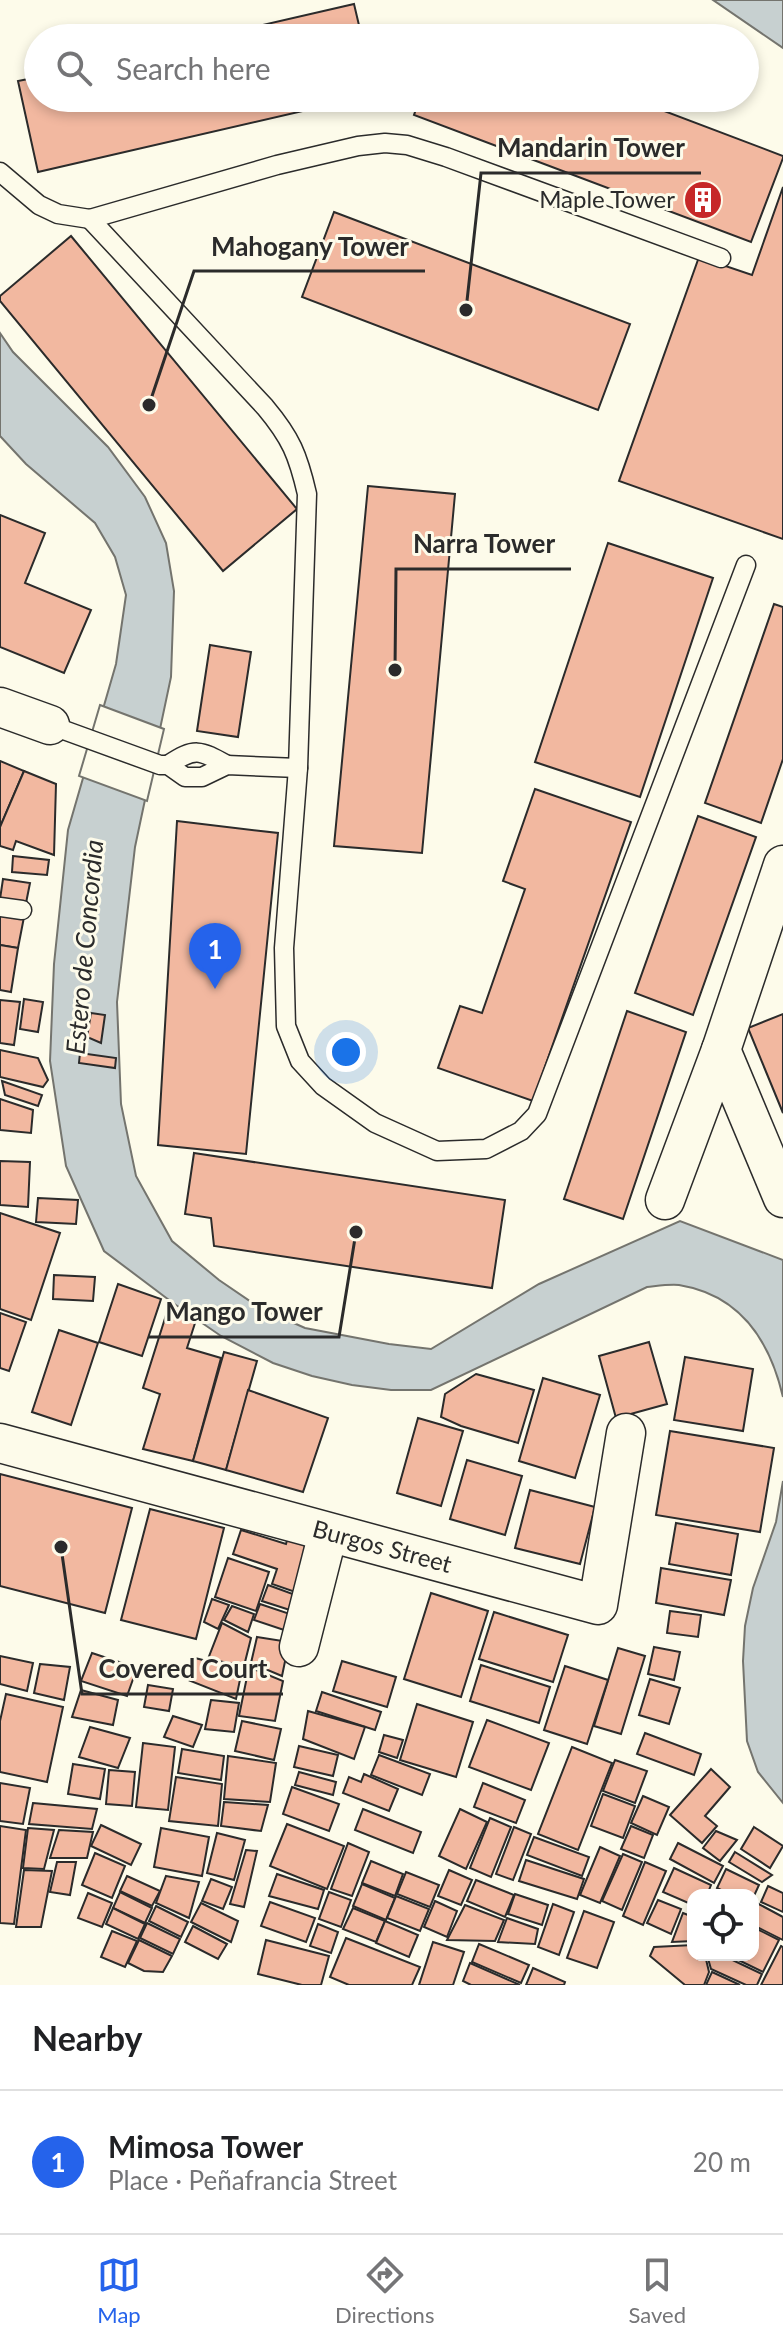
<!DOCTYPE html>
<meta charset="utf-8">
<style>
:root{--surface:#fff;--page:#f2f2f2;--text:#202124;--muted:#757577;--line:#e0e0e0;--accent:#2563eb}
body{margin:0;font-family:Lato,sans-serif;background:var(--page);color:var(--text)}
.controls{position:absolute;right:24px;bottom:24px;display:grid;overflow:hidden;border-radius:16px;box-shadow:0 4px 12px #0003}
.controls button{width:72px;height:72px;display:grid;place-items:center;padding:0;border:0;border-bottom:2px solid var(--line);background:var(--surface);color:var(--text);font:40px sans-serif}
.you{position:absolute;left:346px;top:1052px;width:28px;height:28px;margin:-20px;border:6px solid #fff;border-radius:50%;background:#1a73e8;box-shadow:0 0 0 12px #1a73e833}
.badge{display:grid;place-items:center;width:52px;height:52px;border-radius:50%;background:var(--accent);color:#fff;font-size:26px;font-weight:700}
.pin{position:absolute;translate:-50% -66px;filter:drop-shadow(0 2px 4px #0008)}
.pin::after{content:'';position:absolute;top:42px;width:28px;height:24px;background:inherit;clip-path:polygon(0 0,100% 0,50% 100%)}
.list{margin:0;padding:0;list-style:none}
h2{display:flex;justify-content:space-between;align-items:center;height:104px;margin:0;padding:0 32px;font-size:34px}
h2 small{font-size:26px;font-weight:400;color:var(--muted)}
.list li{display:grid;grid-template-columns:52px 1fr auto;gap:24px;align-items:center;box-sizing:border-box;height:144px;padding:0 32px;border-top:2px solid var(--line)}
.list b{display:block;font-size:30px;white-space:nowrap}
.list p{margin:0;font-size:26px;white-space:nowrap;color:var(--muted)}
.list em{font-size:26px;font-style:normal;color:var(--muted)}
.icon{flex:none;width:44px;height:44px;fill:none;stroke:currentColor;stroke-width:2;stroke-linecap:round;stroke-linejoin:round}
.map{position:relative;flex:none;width:783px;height:1985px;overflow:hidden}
.search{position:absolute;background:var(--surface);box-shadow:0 4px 12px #0003;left:24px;right:24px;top:24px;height:88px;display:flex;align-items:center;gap:20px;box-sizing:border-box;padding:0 28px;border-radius:44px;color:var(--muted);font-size:30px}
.sheet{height:248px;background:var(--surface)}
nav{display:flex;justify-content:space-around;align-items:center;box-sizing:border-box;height:112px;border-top:2px solid var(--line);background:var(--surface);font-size:22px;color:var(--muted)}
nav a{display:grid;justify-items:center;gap:4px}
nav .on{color:var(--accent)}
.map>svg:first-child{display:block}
</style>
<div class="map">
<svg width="783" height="1985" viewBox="0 0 783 1985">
<rect width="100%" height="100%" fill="#fdfbea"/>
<g fill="#c7d0d0" stroke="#74746e" stroke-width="2">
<path d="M713,0h70v48z"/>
<path d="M0,333l13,19 95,95 37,50 21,46 8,48 -3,86 -36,170 -18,155 4,102 15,72 36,65 47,39 41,28 45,20 84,16 42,5 108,-65 141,-63 103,39v137c-13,-56 -42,-102 -104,-112 -10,-1 -22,1 -32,2l-216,103h-40l-39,-5 -40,-9 -39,-13 -52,-27 -48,-33 -69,-52 -38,-85 -16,-105 4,-97 14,-134 48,-166 10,-69 -11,-38 -20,-34 -69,-59 -26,-28z"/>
<path d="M783,1481v322l-25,-31 -11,-31 -4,-80 2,-35 8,-38 23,-66z"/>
</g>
<path fill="#fdfbea" stroke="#74746e" stroke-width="2" d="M100,705l64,24 -17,72 -68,-25z"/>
<g fill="#f2b8a0" stroke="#2b2b2b" stroke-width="2">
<path d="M354,4l8,34h-156z"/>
<path d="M38,77v21h321l-321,74 -20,-91z"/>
<path d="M420,98h210l153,58v2l-32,84 -337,-127z"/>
<path d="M783,187v352l-164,-58 80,-224 53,18z"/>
<path d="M334,212l296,112 -32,86 -296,-113z"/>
<path d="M71,236l226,273 -74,62 -223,-270v-5z"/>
<path d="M368,486l87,8 -33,359 -88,-7z"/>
<path d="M0,515l45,18 -20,50 66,27 -27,63 -64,-26z"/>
<path d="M608,543l105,35 -73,219 -105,-35z"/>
<path d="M774,604l9,3v152l-22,64 -56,-20z"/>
<path d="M210,645l41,7 -13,85 -41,-6z"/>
<path d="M0,761l24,10 -24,56z"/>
<path d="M24,771l32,13 -2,71 -38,-14 -3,9 -13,-4v-19z"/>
<path d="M535,789l96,33 -98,279 -95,-33 22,-62 22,7 43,-124 -22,-8z"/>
<path d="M698,816l58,21 -63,178 -58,-22z"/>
<path d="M177,821l101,12 -32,321 -88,-9z"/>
<path d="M13,856l36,4 -2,15 -35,-3z"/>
<path d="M3,879l27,4 -4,20 -26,-4z"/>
<path d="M0,913l24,4 -6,31 -18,-3z"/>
<path d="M0,945l18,3 -7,44 -11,-2z"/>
<path d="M24,999l19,3 -5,30 -18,-3z"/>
<path d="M0,1000l20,2 -6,43 -14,-2z"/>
<path d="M627,1011l59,21 -63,187 -59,-20z"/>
<path d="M91,1013l14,2 -4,28 -14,-6z"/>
<path d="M783,1014v99l-35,-85z"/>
<path d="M0,1050l38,8 10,22 -5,7 -43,-10z"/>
<path d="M80,1053l36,5 -1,10 -36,-5z"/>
<path d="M2,1081l40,14 -4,11 -33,-11z"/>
<path d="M0,1099l33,11 -2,23 -31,-3z"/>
<path d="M194,1153l311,47 -13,88 -278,-42 -3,-28 -26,-4z"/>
<path d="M0,1161l30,1 -2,45 -28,-2z"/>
<path d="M38,1198l40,2 -2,24 -40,-2z"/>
<path d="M0,1213l60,20 -29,87 -31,-11z"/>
<path d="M54,1275l41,2 -2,24 -40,-2z"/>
<path d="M118,1284l43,15 -19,57 -43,-14z"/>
<path d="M167,1312l29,8 -9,28 34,10 -28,103 -50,-12 17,-55 -17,-6z"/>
<path d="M0,1313l26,9 -17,49 -9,-3z"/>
<path d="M59,1330l39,13 -27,82 -39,-13z"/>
<path d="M649,1342l18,62 -51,14 -17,-62z"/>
<path d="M224,1352l33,9 -31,109 -33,-9z"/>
<path d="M685,1357l68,12 -10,62 -69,-11z"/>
<path d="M476,1374l58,16 -16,53 -57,-17 -20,-9 4,-23z"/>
<path d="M543,1378l57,17 -25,83 -56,-17z"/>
<path d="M248,1390l80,28 -25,74 -77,-22z"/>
<path d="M418,1418l45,13 -22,75 -44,-13z"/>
<path d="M670,1431l104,17 -14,84 -104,-17z"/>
<path d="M467,1460l55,16 -17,59 -55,-16z"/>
<path d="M0,1474l132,34 -27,105 -105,-27z"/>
<path d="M530,1490l65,17 -15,57 -65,-16z"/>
<path d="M150,1509l74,19 -28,111 -75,-19z"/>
<path d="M676,1523l62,11 -7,41 -62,-11z"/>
<path d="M291,1526l30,10 -20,58 -29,-10 5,-15 -44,-15 8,-24 45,14z"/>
<path d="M228,1558l41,14 -13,39 -41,-14z"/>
<path d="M661,1568l70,12 -7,35 -68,-12z"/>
<path d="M268,1585l33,12 -5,15 -34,-11z"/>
<path d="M431,1593l57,18 -27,86 -57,-18z"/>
<path d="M212,1599l17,6 -11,24 -14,-7z"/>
<path d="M260,1604l33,11 -6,16 -33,-11z"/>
<path d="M232,1606l22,8 -6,18 -24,-12z"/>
<path d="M670,1611l31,4 -3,22 -31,-4z"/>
<path d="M494,1612l74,23 -15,47 -74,-23z"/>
<path d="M222,1623l29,15 -7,28 -36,-7z"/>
<path d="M257,1637l32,5 -7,34 -31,-13z"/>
<path d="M654,1647l26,5 -6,28 -26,-6z"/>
<path d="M618,1648l27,8 -24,78 -27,-8z"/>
<path d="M92,1653l45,15 -10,28 -46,-15z"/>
<path d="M0,1656l33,7 -6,28 -27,-7z"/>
<path d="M195,1658l47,12 -6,29 -48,-19z"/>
<path d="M342,1661l54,16 -9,30 -54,-16z"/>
<path d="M40,1664l30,3 -6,33 -30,-7z"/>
<path d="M481,1665l69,22 -11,36 -69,-22z"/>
<path d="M565,1666l43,14 -21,64 -43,-14z"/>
<path d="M249,1667l34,14 -8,40 -36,-5z"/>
<path d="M650,1679l30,9 -11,36 -30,-9z"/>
<path d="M148,1685l25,4 -4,22 -25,-4z"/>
<path d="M81,1690l37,10 -5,25 -41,-8z"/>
<path d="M322,1692l59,20 -6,18 -59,-19z"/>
<path d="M6,1694l57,13 -16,75 -47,-10v-51z"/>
<path d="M211,1700l28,3 -5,29 -29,-3z"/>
<path d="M417,1704l56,18 -17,55 -56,-17z"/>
<path d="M308,1711l57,16 -11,32 -51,-20z"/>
<path d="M173,1716l29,9 -9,22 -29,-10z"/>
<path d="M487,1720l62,23 -18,47 -62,-23z"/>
<path d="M242,1721l39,8 -7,31 -39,-9z"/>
<path d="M90,1727l40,11 -12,30 -39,-11z"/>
<path d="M645,1733l56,21 -7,21 -57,-21z"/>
<path d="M384,1735l19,5 -6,18 -18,-6z"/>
<path d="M143,1743l32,4 -7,63 -32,-3z"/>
<path d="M299,1746l39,9 -5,21 -39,-9z"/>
<path d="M572,1747l40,16 -34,87 -40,-16z"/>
<path d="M182,1749l42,7 -3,24 -43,-7z"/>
<path d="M379,1755l51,19 -8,21 -51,-20z"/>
<path d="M228,1756l48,7 -6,39 -46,-3z"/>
<path d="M615,1760l32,11 -12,32 -32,-12z"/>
<path d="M73,1764l32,5 -5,30 -32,-5z"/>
<path d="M711,1769l19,18 -25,29 12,10 -15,17 -32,-28z"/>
<path d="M109,1770l26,2 -3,34 -26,-2z"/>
<path d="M299,1772l37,10 -3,13 -38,-10z"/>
<path d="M364,1774l34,15 -9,22 -46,-18 6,-16 12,5z"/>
<path d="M176,1777l46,7 -4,42 -49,-5z"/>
<path d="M0,1783l30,5 -7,36 -23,-3z"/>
<path d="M483,1783l42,17 -9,23 -42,-16z"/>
<path d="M292,1787l47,17 -10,27 -46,-17z"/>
<path d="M603,1794l32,12 -12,32 -32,-12z"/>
<path d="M643,1796l26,11 -12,28 -26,-12z"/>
<path d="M224,1802l44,3 -7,26 -40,-5z"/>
<path d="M33,1803l64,6 -5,20 -63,-5z"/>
<path d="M363,1809l58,23 -8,21 -58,-23z"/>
<path d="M460,1809l27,13 -21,47 -27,-13z"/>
<path d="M490,1818l21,9 -20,50 -21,-9z"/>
<path d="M287,1824l57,22 -17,43 -57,-23z"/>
<path d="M101,1825l40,19 -10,21 -40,-19z"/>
<path d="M0,1826l26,4 -12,94 -14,-1z"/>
<path d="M631,1826l22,9 -9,23 -23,-9z"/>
<path d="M514,1827l17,7 -18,46 -17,-6z"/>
<path d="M754,1827l29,19 -13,22 -29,-19z"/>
<path d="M28,1828l26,2 -10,39 -21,-1z"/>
<path d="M161,1828l48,9 -7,39 -48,-9z"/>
<path d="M59,1830l34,2 -6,26h-37z"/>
<path d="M716,1831l21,9 -17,21 -17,-13z"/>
<path d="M217,1833l28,7 -11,40 -27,-7z"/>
<path d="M534,1837l55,20 -7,19 -55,-21z"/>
<path d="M348,1843l21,9 -17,44 -21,-7z"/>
<path d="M678,1843l45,23 -9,17 -44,-24z"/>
<path d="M600,1847l20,9 -20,47 -20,-8z"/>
<path d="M246,1850l11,1 -13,56 -14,-3z"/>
<path d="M735,1852l37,23 -10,7 -33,-20z"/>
<path d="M95,1853l30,13 -13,32 -30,-13z"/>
<path d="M623,1854l19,8 -20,48 -20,-9z"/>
<path d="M526,1860l58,19 -7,20 -58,-18z"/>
<path d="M371,1861l32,13 -8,22 -33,-13z"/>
<path d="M57,1862h19l-6,33 -20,-3z"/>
<path d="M645,1862l21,9 -23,54 -20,-9z"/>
<path d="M674,1868l37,17 -4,10h-14v10l-30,-13z"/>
<path d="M726,1869l33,16 -6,13v-3h-22l-14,-7z"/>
<path d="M24,1870l28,1 -11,56h-25z"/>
<path d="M449,1870l23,10 -11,25 -23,-9z"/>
<path d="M406,1872l33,13 -9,22 -33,-13z"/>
<path d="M277,1874l47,16 -6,19 -49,-13z"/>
<path d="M127,1876l33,15 -8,15 -32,-15z"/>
<path d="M166,1876l33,6 -10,36 -33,-15z"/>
<path d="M211,1879l21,8 -9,22 -21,-8z"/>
<path d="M476,1880l38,15 -9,22 -38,-16z"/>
<path d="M362,1884l33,14 -9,22 -33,-14z"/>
<path d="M768,1886l15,7v19l-22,-10z"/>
<path d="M120,1892l32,16 -7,15 -32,-15z"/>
<path d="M329,1892l22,8 -10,27 -22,-8z"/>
<path d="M88,1893l24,10 -10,24 -24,-9z"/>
<path d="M515,1894l33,11 -6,20 -34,-11z"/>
<path d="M396,1896l33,13 -9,22 -33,-13z"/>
<path d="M658,1900l23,9 -10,25 -24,-11z"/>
<path d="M435,1901l22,10 -10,26 -23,-10z"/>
<path d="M270,1902l45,16 -9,24 -45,-16z"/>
<path d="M755,1902l28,15v23l-30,-15z"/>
<path d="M201,1903l37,18 -7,21 -40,-20z"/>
<path d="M553,1904l21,8 -15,43 -21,-8z"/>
<path d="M465,1905l39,15 -9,21 -48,-1z"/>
<path d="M156,1906l32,16 -7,15 -32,-16z"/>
<path d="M113,1908l32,16 -7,15 -32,-15z"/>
<path d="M353,1908l32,13 -9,21 -33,-13z"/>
<path d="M584,1911l30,11 -17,46 -30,-10z"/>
<path d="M683,1913l10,4v24l-21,1z"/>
<path d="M507,1918l31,11 -3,15 -37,-2z"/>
<path d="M385,1921l33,14 -9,22 -33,-14z"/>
<path d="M147,1923l33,16 -7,15 -33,-16z"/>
<path d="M318,1924l20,8 -7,21 -21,-7z"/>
<path d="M193,1926l34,18 -9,15 -33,-17z"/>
<path d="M753,1927l26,13 -16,32 -35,-17h25z"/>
<path d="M112,1931l25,10 -12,26 -24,-10z"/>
<path d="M346,1938l74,29 -8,18h-63l-19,-8z"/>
<path d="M139,1940l33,16 -9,16 -19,-1 -16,-8z"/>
<path d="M266,1940l63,16 -8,29h-19l-44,-11z"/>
<path d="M433,1942l31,10 -11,33h-34z"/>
<path d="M479,1944l50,21 -8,18 -49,-21z"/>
<path d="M693,1945v10h12l4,17 -5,13h-19l-35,-29 4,-9z"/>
<path d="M781,1946l2,1v38h-22z"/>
<path d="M707,1955h15l40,19 -5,11h-11l-35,-16z"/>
<path d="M470,1963l50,22h-49l-8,-4z"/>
<path d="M533,1968l32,14 -1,3h-38z"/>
<path d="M712,1972l28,13h-34z"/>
</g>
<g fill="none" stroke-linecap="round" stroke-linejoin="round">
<defs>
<g id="service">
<path d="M0,172l39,33 19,9 32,5"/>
<path d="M90,219l175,188c26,31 33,48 42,87l-9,274 -14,180 2,78 14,35 23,25 52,37 62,28 49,-2 35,-18 16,-17 209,-549"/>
<path d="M90,219l187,-54 81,-19 27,-3 22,2 39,12 275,101"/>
<path d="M50,725l110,40h8l17,12h17l25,-12 71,3"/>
<path d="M168,765c27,-18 32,-15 59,0"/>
<path d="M0,907l22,3"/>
</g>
<g id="minor">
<path d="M0,707l50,18"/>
<path d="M721,1050l62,148"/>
<path d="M665,1200l56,-150 62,-185"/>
<path d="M0,1443l598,162 28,-172"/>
<path d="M299,1647l29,-114"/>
</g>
</defs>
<use href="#service" stroke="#2b2b2b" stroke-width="21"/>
<use href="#minor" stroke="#2b2b2b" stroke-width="41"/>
<use href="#service" stroke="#fdfbea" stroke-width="18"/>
<use href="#minor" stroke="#fdfbea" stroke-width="38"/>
</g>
<defs>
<symbol id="building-disc" viewBox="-11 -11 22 22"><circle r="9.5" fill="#c62828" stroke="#fdfbea"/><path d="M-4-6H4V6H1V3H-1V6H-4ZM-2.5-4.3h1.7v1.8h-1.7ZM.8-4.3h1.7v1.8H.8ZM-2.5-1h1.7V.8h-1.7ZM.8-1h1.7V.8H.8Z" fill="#fff"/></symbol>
</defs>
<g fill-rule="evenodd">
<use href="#building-disc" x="681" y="178" width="44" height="44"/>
</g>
<g text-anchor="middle" stroke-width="6" stroke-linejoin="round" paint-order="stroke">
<g font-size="24" fill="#2b2b2b" stroke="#fdfbea" text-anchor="end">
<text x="675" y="208">Maple Tower</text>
</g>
<g font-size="24" fill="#2b2b2b" stroke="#fdfbea">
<text transform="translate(382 1547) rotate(15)" y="8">Burgos Street</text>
</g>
<g font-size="26" font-style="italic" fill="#2b2b2b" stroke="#fdfbea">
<text transform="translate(85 947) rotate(-85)" y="9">Estero de Concordia</text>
</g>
</g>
<path fill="none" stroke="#2b2b2b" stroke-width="3" d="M466 310L481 173H701M149 405L194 271H425M395 670L396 569H571M356 1232L339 1337H149M61 1547L82 1694H283"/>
<g fill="#2b2b2b" stroke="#fdfbea" stroke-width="3">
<circle cx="466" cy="310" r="8"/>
<circle cx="149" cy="405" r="8"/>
<circle cx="395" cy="670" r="8"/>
<circle cx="356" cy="1232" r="8"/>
<circle cx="61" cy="1547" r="8"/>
</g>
<g font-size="26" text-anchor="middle" font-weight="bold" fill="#2b2b2b" stroke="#fdfbea" stroke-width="6" stroke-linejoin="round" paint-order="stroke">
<text x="591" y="157">Mandarin Tower</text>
<text x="310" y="256">Mahogany Tower</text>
<text x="484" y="553">Narra Tower</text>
<text x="244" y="1321">Mango Tower</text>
<text x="183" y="1678">Covered Court</text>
</g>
</svg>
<div class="controls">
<button><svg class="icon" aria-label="locate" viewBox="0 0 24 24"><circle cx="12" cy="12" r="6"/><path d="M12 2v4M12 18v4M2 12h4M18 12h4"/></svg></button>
</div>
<div class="you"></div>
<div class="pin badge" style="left:215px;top:989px">1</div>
<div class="search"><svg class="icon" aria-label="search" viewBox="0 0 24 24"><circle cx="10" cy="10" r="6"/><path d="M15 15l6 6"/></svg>Search here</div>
</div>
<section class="sheet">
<h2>Nearby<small></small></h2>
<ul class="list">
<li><span class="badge">1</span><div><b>Mimosa Tower</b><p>Place · Peñafrancia Street</p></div><em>20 m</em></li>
</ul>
</section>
<nav>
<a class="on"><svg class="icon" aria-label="map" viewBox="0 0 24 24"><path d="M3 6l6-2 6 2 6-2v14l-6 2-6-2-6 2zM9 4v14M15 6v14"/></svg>Map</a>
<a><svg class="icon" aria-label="directions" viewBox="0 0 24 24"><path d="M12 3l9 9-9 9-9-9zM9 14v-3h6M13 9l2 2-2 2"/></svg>Directions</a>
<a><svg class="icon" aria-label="saved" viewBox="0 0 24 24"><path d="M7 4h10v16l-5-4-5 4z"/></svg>Saved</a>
</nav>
